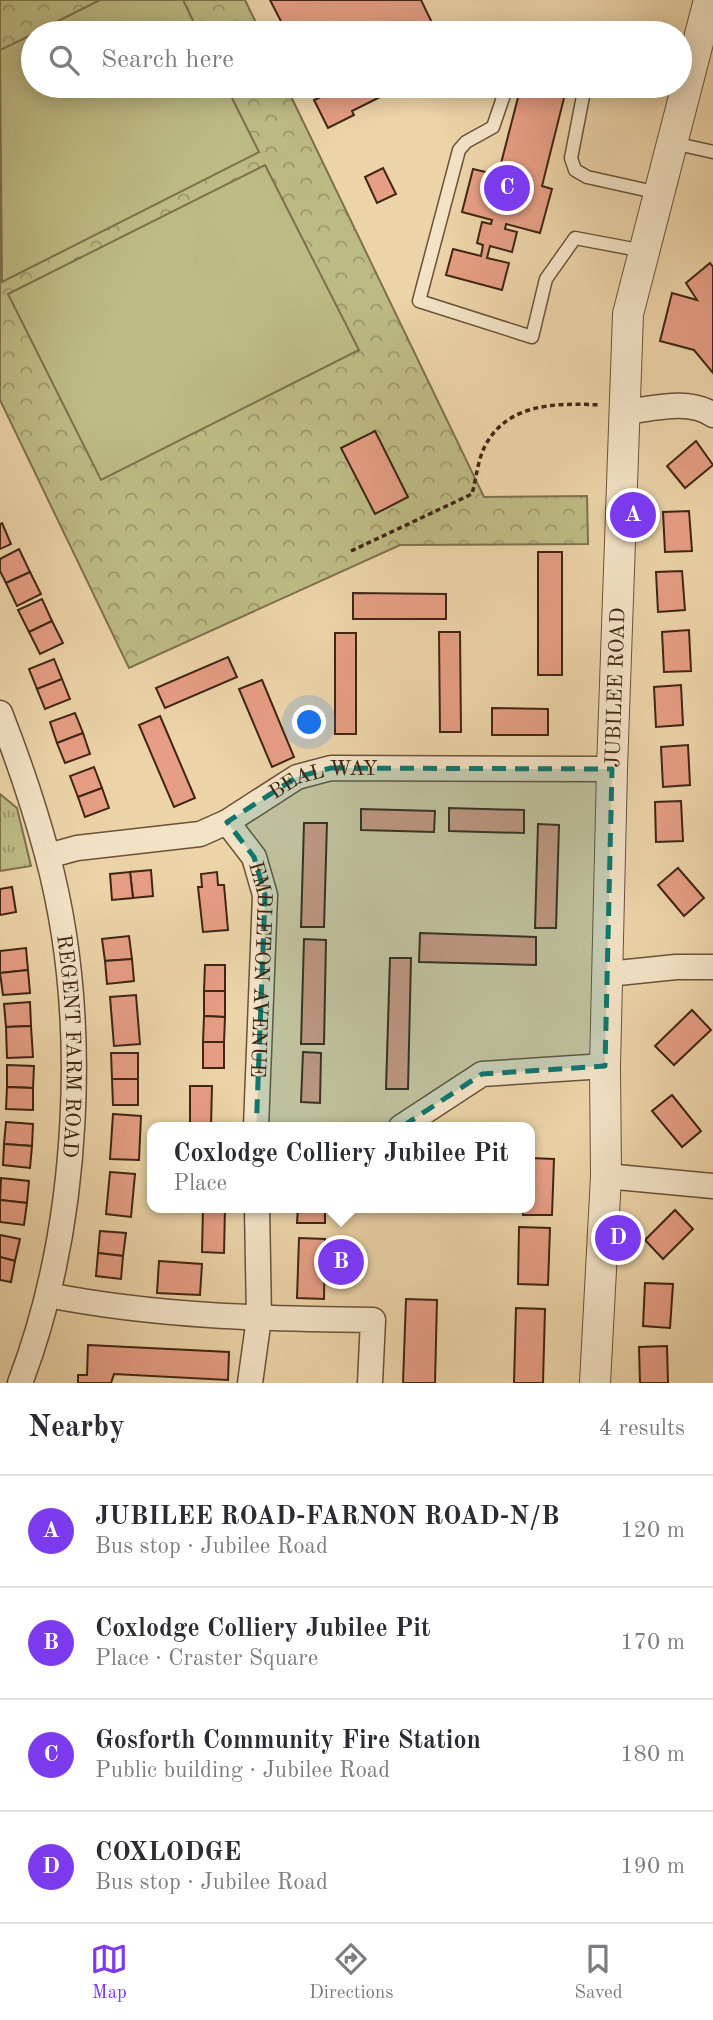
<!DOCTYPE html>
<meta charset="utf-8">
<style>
:root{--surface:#fff;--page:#f7f7f7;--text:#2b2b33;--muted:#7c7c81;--line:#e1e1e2;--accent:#7c3aed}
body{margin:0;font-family:"Old Standard TT",serif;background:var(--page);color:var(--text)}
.you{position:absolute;left:310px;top:723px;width:24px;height:24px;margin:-18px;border:5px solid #fff;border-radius:50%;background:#1a73e8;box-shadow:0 0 0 10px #1a73e833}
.badge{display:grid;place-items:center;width:46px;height:46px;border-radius:50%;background:var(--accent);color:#fff;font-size:23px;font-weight:700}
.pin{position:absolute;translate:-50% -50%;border:4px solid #fff;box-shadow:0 2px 7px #0006}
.popup{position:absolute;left:147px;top:1122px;width:388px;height:91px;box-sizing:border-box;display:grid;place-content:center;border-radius:14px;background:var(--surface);filter:drop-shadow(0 2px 5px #0005);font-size:23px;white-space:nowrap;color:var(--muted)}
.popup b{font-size:26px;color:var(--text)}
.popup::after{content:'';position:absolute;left:50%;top:100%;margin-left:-14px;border:14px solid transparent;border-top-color:var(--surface)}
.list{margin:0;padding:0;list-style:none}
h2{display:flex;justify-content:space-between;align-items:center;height:91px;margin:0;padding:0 28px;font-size:30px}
h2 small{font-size:23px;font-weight:400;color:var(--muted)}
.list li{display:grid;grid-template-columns:46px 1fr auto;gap:21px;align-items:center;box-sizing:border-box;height:112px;padding:0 28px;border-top:2px solid var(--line)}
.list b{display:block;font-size:26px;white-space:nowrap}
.list p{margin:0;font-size:23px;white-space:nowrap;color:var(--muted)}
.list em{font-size:23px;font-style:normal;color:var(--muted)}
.icon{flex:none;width:38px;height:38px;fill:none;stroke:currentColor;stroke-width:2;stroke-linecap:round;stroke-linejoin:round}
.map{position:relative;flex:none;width:713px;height:1383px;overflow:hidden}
.search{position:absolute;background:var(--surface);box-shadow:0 4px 18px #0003;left:21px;right:21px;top:21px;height:77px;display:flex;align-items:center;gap:18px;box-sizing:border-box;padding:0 24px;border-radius:38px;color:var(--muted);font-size:26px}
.sheet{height:539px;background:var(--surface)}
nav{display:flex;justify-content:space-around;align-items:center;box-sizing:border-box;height:98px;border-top:2px solid var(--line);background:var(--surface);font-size:19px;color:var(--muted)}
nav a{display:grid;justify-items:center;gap:4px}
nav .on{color:var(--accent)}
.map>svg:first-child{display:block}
</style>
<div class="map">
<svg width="713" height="1383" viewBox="0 0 713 1383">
<defs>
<pattern id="grass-tufts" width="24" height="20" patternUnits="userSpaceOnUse" patternTransform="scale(1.75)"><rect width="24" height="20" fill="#bdbb84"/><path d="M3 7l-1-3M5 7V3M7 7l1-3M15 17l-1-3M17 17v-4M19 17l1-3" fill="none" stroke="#9b986b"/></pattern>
<pattern id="park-crowns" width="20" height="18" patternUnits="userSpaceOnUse" patternTransform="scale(1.75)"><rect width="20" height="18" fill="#bdbb84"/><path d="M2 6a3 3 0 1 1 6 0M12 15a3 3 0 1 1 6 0" fill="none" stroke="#9b986b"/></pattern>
</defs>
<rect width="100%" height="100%" fill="#ecd4a8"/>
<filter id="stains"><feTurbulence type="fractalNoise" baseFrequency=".00286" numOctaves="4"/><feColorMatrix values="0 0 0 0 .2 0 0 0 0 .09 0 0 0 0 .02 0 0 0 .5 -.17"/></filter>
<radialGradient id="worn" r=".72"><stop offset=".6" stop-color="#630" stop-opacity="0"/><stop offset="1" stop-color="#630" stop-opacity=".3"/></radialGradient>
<path fill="url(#grass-tufts)" stroke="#7e704c" stroke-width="2" d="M0,794l17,14 14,58 -31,5z"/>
<path fill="url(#park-crowns)" stroke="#7e704c" stroke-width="2" d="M0,0h245l16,33h-228v53h253l198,411 103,-1 1,48 -188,1 -271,123 -129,-268z"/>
<g fill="#bdbb84" stroke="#7e704c" stroke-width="2">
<path d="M100,0h83l16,33h-165z"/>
<path d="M33,34v52h193l33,66 -257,130 -2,-232z"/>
<path d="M265,165l94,185 -258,130 -93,-186z"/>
</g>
<g fill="#e69e84" stroke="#402514" stroke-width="2">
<path d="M270,0h151l16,33h-150z"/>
<path d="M313,86h89l-50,25 2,4 -26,13 -14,-28 5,-2z"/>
<path d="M521,86h46l-25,100 10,3 -12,44 -34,-9 -1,5 12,3 -5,20 -22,-6 -3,12 22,5 -7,27 -56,-15 7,-26 28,7 2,-11 -6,-2 5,-21 9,2 1,-4 -30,-8 11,-43 25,6z"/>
<path d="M383,168l13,26 -19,9 -12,-26z"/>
<path d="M710,263l3,4v106l-19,-23 -34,-9 12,-48 25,7 -11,-17z"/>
<path d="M375,431l33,66 -33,17 -34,-66z"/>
<path d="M696,441l17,24 -28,23 -18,-22z"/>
<path d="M689,511l3,40 -27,1 -2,-40z"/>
<path d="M2,523l9,21 -11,5v-25z"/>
<path d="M19,549l11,23 -24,11 -6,-12v-12z"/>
<rect x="538" y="552" width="24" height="123"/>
<path d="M682,571l3,39 -27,2 -2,-40z"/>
<path d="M30,572l11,22 -24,12 -11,-23z"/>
<path d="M353,593l93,1v25h-93z"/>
<path d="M42,599l10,22 -23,11 -11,-22z"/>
<path d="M52,621l11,22 -23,11 -11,-22z"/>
<path d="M689,630l2,41 -27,1 -2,-40z"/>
<path d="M439,632h21l1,100h-21z"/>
<rect x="335" y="633" width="21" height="101"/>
<path d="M228,657l9,20 -72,31 -9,-20z"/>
<path d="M54,659l8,20 -25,10 -8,-20z"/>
<path d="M62,679l8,20 -25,10 -8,-20z"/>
<path d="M262,680l32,77 -22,10 -33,-78z"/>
<path d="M681,685l2,40 -27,2 -2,-40z"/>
<path d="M492,708l56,1v26h-56z"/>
<path d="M75,713l8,20 -26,10 -7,-21z"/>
<path d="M160,716l35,82 -21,9 -35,-82z"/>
<path d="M83,733l7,21 -25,9 -8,-20z"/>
<path d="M688,745l2,40 -27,2 -2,-40z"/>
<path d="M94,767l8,21 -24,9 -8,-21z"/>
<path d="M102,788l7,20 -24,9 -7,-20z"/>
<path d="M681,801l2,40 -27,1 -1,-40z"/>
<path d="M449,808l75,2v23l-75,-2z"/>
<path d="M361,809l74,2 -1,21 -73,-2z"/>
<path d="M304,823h23l-3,104h-23z"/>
<path d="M538,824l21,1 -3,103h-21z"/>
<path d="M678,868l26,30 -20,18 -26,-31z"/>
<path d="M151,870l2,26 -20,2 -3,-26z"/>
<path d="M130,872l3,26 -21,2 -2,-26z"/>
<path d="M217,872l1,13h6l4,45 -25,2 -5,-45h4l-1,-13z"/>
<path d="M12,887l4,25 -16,3v-26z"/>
<path d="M420,933l116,4v28l-117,-3z"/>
<path d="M129,936l3,23 -27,2 -3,-22z"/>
<path d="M304,939l22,1 -2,104h-23z"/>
<path d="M26,948l2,22 -28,3v-22z"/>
<path d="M390,958h21l-3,131h-22z"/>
<path d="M132,959l2,22 -27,3 -2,-23z"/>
<path d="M205,965h20v26h-21z"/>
<path d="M28,970l2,23 -27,2 -3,-22z"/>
<path d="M204,991h21v26l-21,-1z"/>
<path d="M136,995l4,49 -26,2 -4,-49z"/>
<path d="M30,1002l1,24 -25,1 -2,-23z"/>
<path d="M692,1010l19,20 -37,35 -19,-19z"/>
<path d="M204,1016l21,1 -1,25h-21z"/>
<path d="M31,1026l2,31 -26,1 -1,-31z"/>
<rect x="203" y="1042" width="21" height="26"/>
<path d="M303,1052l18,1 -1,50 -19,-1z"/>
<path d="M111,1053h27v26h-26z"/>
<path d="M7,1065l27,1 -1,22 -26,-1z"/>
<path d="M112,1079h26v26h-25z"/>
<path d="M190,1086h22l-1,41h-21z"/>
<path d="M7,1087l26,1v22l-27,-1z"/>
<path d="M672,1095l29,36 -19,16 -30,-36z"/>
<path d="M113,1114l28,2 -2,44 -29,-1z"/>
<path d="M6,1122l27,2 -1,22 -28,-2z"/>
<path d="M4,1144l28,2 -2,22 -27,-3z"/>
<path d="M530,1158l24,1 -2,56h-29v-7h7z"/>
<path d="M110,1172l25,2 -4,43 -25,-3z"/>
<path d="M1,1178l28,3 -2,22 -27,-3z"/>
<path d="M0,1200l27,3 -3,22 -24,-3z"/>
<path d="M203,1208h22l-1,45 -22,-1z"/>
<path d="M298,1208h27v15h-28z"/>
<path d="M675,1210l18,19 -30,30 -18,-19z"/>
<path d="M519,1227l31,1 -2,57 -30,-1z"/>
<path d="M100,1231l26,2 -3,23 -25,-3z"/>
<path d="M0,1235l20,4 -5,22 -15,-4z"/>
<path d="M299,1238l26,1 -1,60 -27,-1z"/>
<path d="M98,1253l25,3 -2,23 -25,-3z"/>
<path d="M0,1257l15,4 -4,21 -11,-2z"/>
<path d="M159,1261l43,3 -2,31 -43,-2z"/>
<path d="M645,1283l28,1 -3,44 -27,-2z"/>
<path d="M406,1299l31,1 -2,83h-32z"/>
<path d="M516,1308l29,1 -2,74h-29z"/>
<path d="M88,1345l141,7 -1,28 -114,-6 -3,9h-33v-8h9z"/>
<path d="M667,1346l1,37h-28l-1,-36z"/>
</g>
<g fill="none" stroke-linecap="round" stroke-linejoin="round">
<defs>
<g id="service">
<path d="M507,86l-14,41 -27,15 -7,8 -40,151 113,36 14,-58 29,-41 69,13"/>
<path d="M585,86l-14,72 4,12 12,7 72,16"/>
<path d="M673,143l40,9"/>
</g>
<g id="minor">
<path d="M625,412c27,-3 64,-14 88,3"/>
<path id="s1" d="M0,713c18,46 34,93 47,141 44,163 33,372 -27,529"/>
<path id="s2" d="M227,822l27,35 11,38 -9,232"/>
<path id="s3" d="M48,856l29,-8 123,-14 27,-12 70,-45 34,-9 281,1"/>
<path d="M608,974l68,-7h37"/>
<path d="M401,1127l81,-53 123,-8"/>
<path d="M606,1176l107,10"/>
<path d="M48,1295c107,21 215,24 325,25l-3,63"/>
<path d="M250,1383l9,-65 -2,-110"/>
</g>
<g id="tertiary">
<path id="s4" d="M595,1383l11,-207 -1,-110 7,-297 16,-455 81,-314"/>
</g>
</defs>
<use href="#service" stroke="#6b5139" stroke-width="15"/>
<use href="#minor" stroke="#6b5139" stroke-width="27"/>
<use href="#tertiary" stroke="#6b5139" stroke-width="32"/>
<path stroke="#402514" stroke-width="3.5" stroke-dasharray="5 3.5" stroke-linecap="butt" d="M351,551l121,-57c4,-15 6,-35 13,-48 23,-44 73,-43 116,-41"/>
<use href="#service" stroke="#f3e3c6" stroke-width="12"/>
<use href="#minor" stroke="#f3e3c6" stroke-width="24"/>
<use href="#tertiary" stroke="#f3e3c6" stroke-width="30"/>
</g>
<path fill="#0f766e" fill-opacity="0.2" stroke="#0f766e" stroke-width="5" stroke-dasharray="14 9" stroke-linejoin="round" d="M331,768l281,1 -7,297 -123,8 -85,56 -141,5 9,-240 -11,-38 -27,-35 70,-45z"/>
<g text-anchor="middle" stroke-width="5" stroke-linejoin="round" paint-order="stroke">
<g font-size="21" fill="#402514" stroke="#f3e3c6">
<text dy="7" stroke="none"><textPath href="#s4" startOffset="696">JUBILEE ROAD</textPath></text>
<text dy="7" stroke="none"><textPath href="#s3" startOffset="292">BEAL WAY</textPath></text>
<text dy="7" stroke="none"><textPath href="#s2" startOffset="158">EMBLETON AVENUE</textPath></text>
<text dy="7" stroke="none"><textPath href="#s1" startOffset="343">REGENT FARM ROAD</textPath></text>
</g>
</g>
<rect width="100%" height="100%" filter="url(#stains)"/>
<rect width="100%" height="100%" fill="url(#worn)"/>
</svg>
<div class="you"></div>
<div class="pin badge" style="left:633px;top:515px">A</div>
<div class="pin badge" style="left:341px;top:1262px">B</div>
<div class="popup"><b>Coxlodge Colliery Jubilee Pit</b>Place</div>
<div class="pin badge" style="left:507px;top:188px">C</div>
<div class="pin badge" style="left:618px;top:1238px">D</div>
<div class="search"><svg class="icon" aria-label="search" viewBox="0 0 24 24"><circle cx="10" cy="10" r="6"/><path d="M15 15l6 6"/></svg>Search here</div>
</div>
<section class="sheet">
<h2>Nearby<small>4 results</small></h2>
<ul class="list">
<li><span class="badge">A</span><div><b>JUBILEE ROAD-FARNON ROAD-N/B</b><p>Bus stop · Jubilee Road</p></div><em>120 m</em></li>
<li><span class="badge">B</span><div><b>Coxlodge Colliery Jubilee Pit</b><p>Place · Craster Square</p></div><em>170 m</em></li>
<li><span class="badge">C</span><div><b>Gosforth Community Fire Station</b><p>Public building · Jubilee Road</p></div><em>180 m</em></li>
<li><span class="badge">D</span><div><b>COXLODGE</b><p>Bus stop · Jubilee Road</p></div><em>190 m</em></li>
</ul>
</section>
<nav>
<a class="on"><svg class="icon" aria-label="map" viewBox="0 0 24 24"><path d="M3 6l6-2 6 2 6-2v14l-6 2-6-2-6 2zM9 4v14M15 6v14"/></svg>Map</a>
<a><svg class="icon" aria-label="directions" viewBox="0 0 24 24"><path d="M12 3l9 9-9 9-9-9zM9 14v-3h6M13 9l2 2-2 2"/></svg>Directions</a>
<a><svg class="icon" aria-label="saved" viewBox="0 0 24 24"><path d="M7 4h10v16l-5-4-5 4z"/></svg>Saved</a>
</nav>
